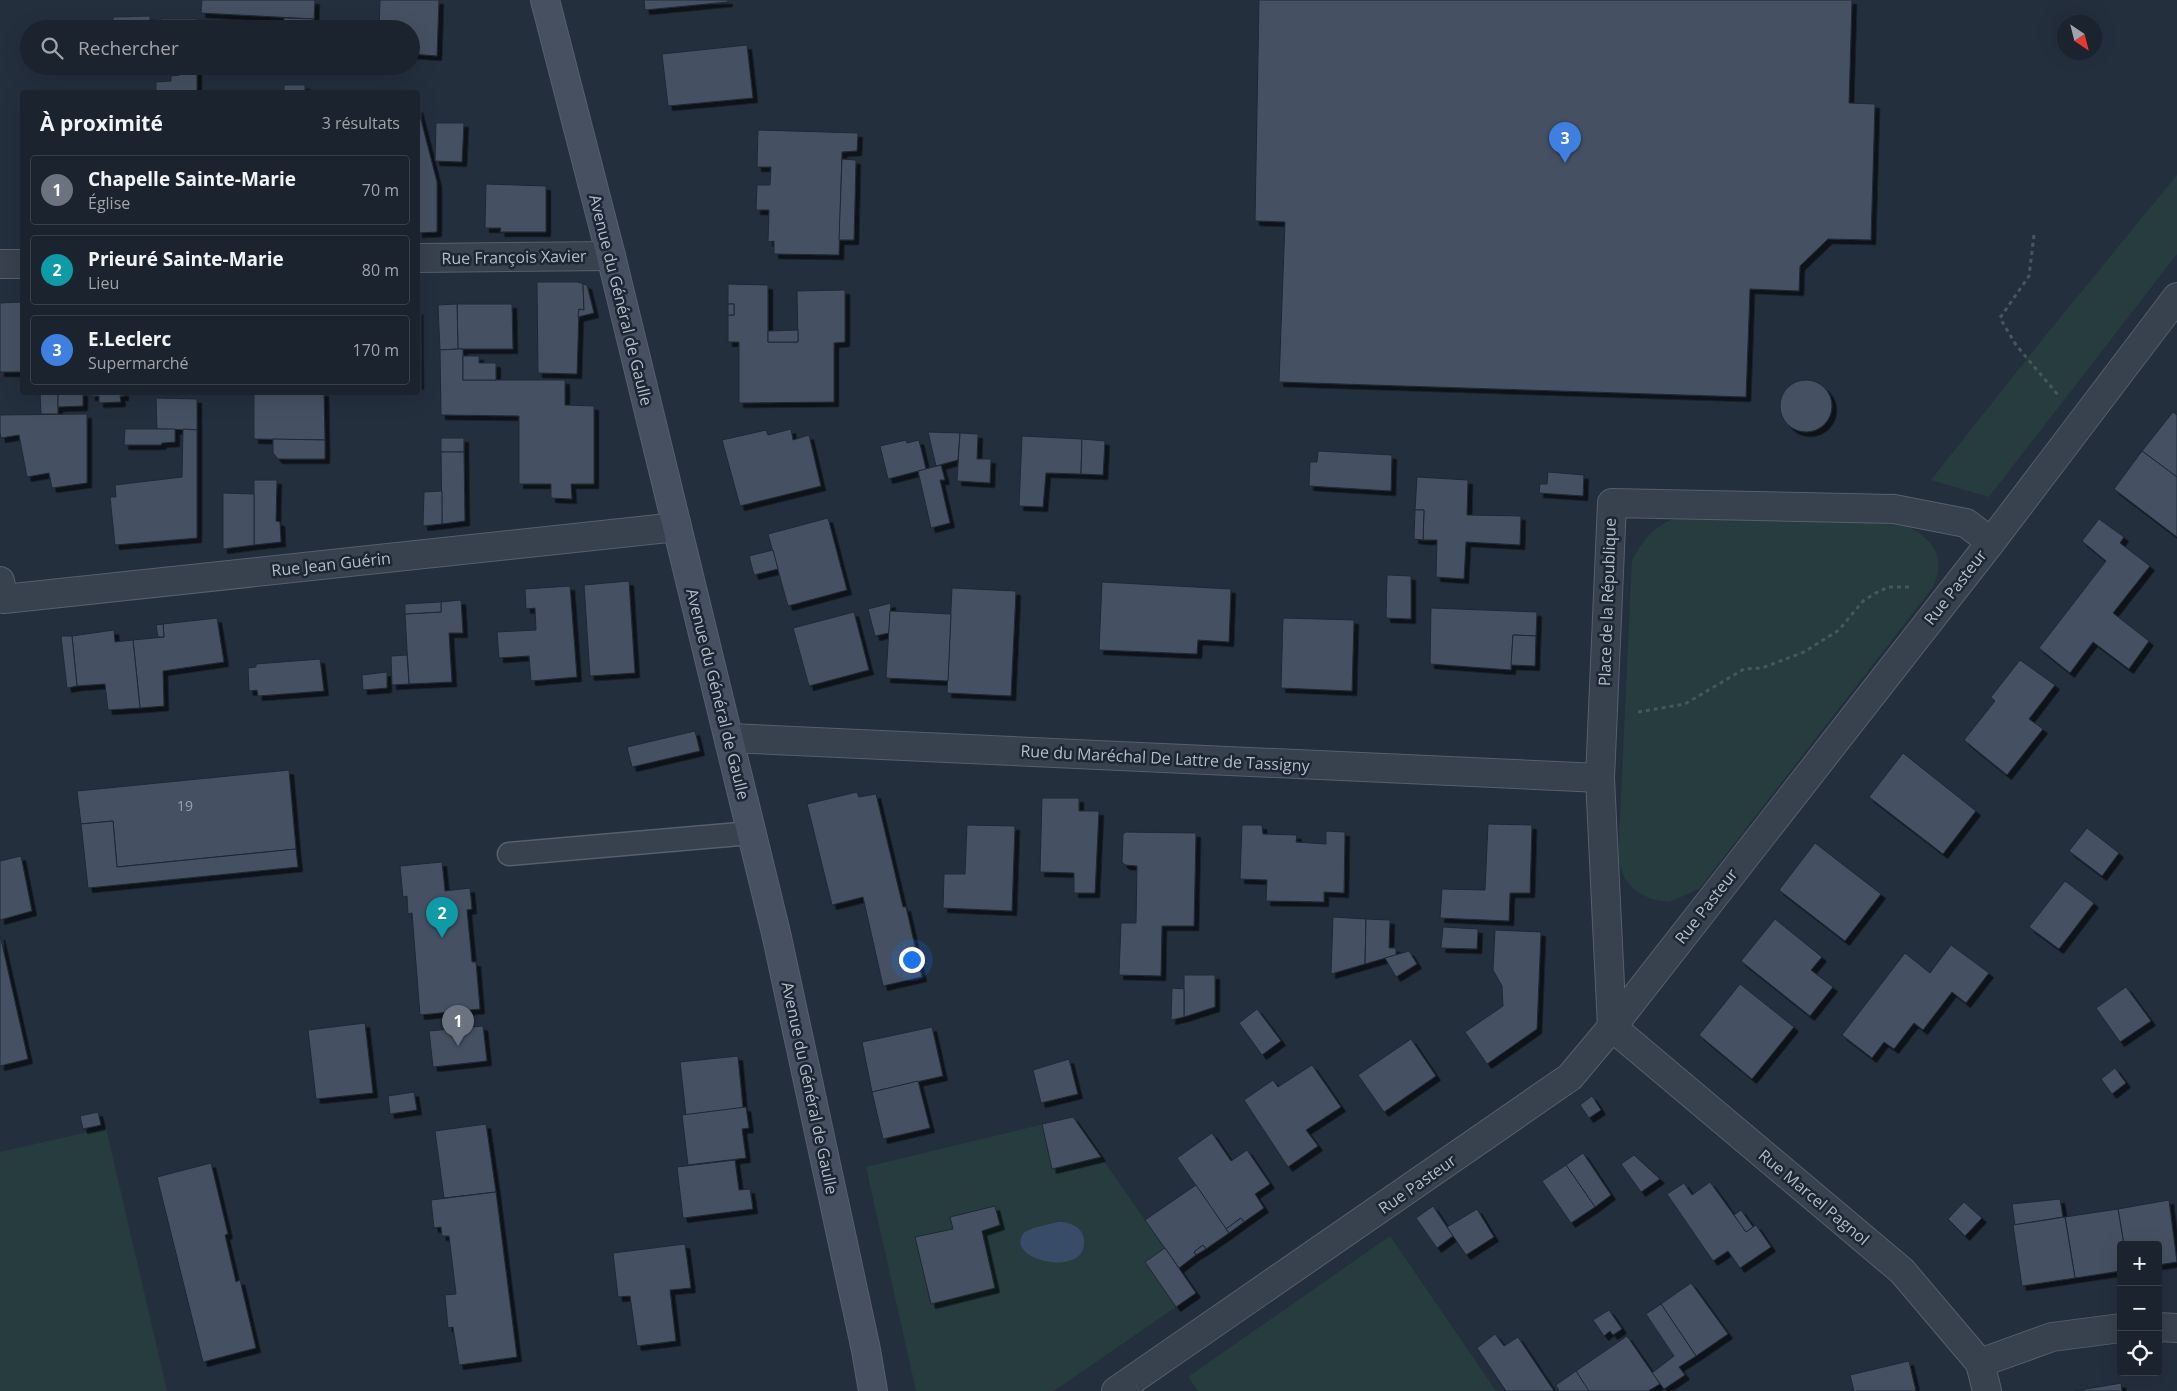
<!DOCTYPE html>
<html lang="fr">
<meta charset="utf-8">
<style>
:root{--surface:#1b232e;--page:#282f3a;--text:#f1f3f6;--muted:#a0a4aa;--line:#39404a;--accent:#db2777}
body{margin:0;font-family:"Open Sans",sans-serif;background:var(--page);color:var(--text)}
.controls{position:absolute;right:15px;bottom:15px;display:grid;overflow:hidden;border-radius:5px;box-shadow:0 5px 20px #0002}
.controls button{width:45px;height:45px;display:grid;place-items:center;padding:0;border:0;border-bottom:1px solid var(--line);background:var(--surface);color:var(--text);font:25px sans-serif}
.compass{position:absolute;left:2057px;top:15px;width:45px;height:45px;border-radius:50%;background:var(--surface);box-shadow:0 5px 20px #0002;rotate:145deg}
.you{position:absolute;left:911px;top:959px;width:18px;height:18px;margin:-12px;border:4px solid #fff;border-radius:50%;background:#1a73e8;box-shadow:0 0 0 8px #1a73e833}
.badge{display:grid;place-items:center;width:32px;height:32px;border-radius:50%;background:var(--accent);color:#fff;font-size:16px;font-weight:700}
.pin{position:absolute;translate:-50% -41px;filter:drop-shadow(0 1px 2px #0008)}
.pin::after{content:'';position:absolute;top:26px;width:18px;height:15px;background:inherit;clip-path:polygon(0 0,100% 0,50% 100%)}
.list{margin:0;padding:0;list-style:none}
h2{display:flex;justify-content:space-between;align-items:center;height:65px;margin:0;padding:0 20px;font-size:21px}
h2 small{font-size:16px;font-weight:400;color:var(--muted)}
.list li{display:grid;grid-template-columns:32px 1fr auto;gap:15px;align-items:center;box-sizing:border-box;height:70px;margin:0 10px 10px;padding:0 10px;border:1px solid var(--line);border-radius:5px}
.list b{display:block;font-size:19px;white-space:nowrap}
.list p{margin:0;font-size:16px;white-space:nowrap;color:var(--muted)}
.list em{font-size:16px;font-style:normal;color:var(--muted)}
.icon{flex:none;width:28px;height:28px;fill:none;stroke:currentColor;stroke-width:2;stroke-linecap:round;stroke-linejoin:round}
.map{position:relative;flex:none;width:2177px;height:1391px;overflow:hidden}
.search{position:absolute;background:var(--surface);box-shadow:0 5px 20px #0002;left:20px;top:20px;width:400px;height:55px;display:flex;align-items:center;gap:12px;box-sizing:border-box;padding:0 18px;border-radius:28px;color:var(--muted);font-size:19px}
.panel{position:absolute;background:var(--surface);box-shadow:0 5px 20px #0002;left:20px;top:90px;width:400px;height:305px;border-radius:5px}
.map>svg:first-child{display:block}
</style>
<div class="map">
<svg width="2177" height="1391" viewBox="0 0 2177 1391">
<defs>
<filter id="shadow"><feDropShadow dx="4.5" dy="4.5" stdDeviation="0" flood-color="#0009"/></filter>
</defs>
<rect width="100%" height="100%" fill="#242f3e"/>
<g fill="#263c3f">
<path d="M2177,175v79l-188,243 -58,-17 111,-140z"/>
<path d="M1689,514l217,11c26,14 41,31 27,62l-234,302 -30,13 -18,-3 -15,-8 -11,-12 -7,-18 14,-301c16,-28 25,-37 57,-46z"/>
<path d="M1073,1117l123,176 -142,98h-138l-50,-224z"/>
<path d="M106,1128l61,263h-167v-239z"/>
<path d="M1390,1236l106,155h-298l-10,-14z"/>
</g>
<path fill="#394c67" d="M1058,1222c13,0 27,6 26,21 0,35 -79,17 -61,-9 4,-6 28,-10 35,-12z"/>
<g fill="#455162" stroke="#1f2835" filter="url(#shadow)">
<path d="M202,0h113l-1,19 -113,-6z"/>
<path d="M380,0h59l-2,56 -26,-2v-25h-32z"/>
<path d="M644,0h84v2l-83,8z"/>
<path d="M1259,0h593l-3,103 26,1 -4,136 -43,-1 -28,27 -1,25 -49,-2 -4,108 -467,-15 6,-160 -30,-1z"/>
<path d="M150,16v13h-37v-12z"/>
<path d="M284,18l30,1v10h-30z"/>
<rect x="161" y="19" width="36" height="10"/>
<path d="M747,45l6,53 -85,8 -6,-52z"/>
<path d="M180,66h17v26h-41v-10l15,-1v-5l9,-1z"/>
<rect x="284" y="85" width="21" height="7"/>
<path d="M418,108l19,74v50l-19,1z"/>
<path d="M436,123h28l-2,39 -27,-1z"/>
<path d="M758,130l100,3 -1,18 -15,1 -3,103 -65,-1v-13l-6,1 1,-32h-13l1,-25h13l1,-18h-14z"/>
<path d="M842,159l14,1 -2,80h-15z"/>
<path d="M486,184l60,2v46h-46l1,-4h-16z"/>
<path d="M537,282h41l5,2 1,26 -5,-1 -2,65 -39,-1z"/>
<path d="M583,284l4,1 7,28 -16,4 1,-8 5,1z"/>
<path d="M728,284l40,1v57h30l-1,-51 48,-1v52l-11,1v59l-95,1v-61h-11v-27h6v-11h-6z"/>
<path d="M22,302v70h-22v-69z"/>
<path d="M457,304h55l1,45h-55z"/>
<path d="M457,304l1,45 -18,1 -2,-45z"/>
<rect x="728" y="304" width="6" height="11"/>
<path d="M418,310l1,75h-1z"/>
<path d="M798,330v12h-30v-11z"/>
<path d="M458,349h5v31h102v25l29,1v78h-23l1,15 -21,-1v-14h-32v-68l-78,-1 -1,-65z"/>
<path d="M463,356h16v7h17v17h-33z"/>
<circle cx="1806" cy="406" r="26"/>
<path d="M40,392h18v22h-17z"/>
<path d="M58,392h25v14l-25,1z"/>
<path d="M91,392h33v4h-4l1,6 -22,1v-7h-8z"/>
<path d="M254,392h70l1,48 -71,-1z"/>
<path d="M156,398l41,1v31l-40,-1z"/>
<path d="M2173,412l4,3v62l-35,-26z"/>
<path d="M87,414v69l-35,5 -3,-15 -22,4 -8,-42 -18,3 -1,-6v-17z"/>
<path d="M125,429h50v13l-13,1 -1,2h-37z"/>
<path d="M183,429l14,1v108l-82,7 -5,-48h6l-1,-12 67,-8z"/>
<path d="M791,429l2,11 16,-5 12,51 -81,20 -18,-66 44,-10 2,5z"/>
<path d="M928,432l32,1 -2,27 -22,6z"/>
<path d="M960,433l18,1 -1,25h14l-1,24 -33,-2z"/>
<path d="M1022,436l60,3 -1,35 -35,-1 -3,34 -24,-1z"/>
<rect x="441" y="438" width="23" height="14"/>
<path d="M273,439l52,1v19h-47l-5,-6z"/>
<path d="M1082,439l23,2 -2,34 -22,-1z"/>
<path d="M906,440l1,3 12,-3 7,29 -38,10 -8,-33z"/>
<path d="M1318,451l74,4 -1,36 -82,-5 1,-24h7z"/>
<path d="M2142,451l35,26v60l-63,-48z"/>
<path d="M441,452h23l1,69 -23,3z"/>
<path d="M941,465l4,15h-5l10,43 -19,5 -13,-57z"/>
<path d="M1548,472l36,3 -1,21 -44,-3 1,-9h7z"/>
<path d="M1417,477l51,3 -1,35 54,1 -1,29 -54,-3 -2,37 -28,-2 1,-37h-14l1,-30h-9z"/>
<path d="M254,480h23l-1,41 4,1 1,20 -27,3z"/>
<path d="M442,491v33l-19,2 1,-34z"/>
<path d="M223,493l31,1v51l-31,4z"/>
<path d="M1415,510h9l-1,30 -9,-1z"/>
<path d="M828,518l19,72 -59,16 -20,-72z"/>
<path d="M2099,519l25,18 -4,6 30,23 -37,47 36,28 -20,28 -36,-27 -23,31 -31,-25 67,-87 -24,-20z"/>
<path d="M773,550l5,19 -24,6 -5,-19z"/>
<path d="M1387,575l24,1v43l-25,-1z"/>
<path d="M629,581l6,92 -45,3 -6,-91z"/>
<path d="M1102,582l129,7 -2,53 -31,-2 -1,14 -98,-4z"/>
<path d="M570,586l7,91 -46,4 -2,-25 -30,2 -2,-26 39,-2 -1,-22 -9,1 -1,-20z"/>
<path d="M952,588l64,3 -5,105 -64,-3z"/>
<path d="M461,600l2,33h-14l3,49 -43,2 -4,-70 36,-2v-10z"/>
<path d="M441,602v10l-36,2v-10z"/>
<path d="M891,603l-2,30 -14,3 -7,-27z"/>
<path d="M1431,608l106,4 -1,24 -23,-1 -2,35 -81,-6z"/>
<path d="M890,611l61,3 -3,67 -62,-3z"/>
<path d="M854,612l15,58 -60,16 -16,-58z"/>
<path d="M217,618l7,44 -61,9 1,35 -24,2 -7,-68 31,-3 -1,-13z"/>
<path d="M1283,618l71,2 -2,71 -71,-3z"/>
<path d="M163,624l1,13h-6l-2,-12z"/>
<path d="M114,630l1,12 18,-2 7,68 -32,2 -3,-26 -28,2 -5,-50z"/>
<path d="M1513,635l23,1 -1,30 -24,-1z"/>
<path d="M61,636h11l5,50 -10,2z"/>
<path d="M407,655l2,29 -17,1 -1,-29z"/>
<path d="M320,659l4,32 -66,5 -1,-6 -8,1 -1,-23 8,-1v-3z"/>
<path d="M2020,660l35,25 -26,34 14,10 -36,46 -43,-35 31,-39 -4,-4z"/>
<path d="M387,672v16l-24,2 -1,-15z"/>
<path d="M695,731l5,20 -68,16 -5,-20z"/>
<path d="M1903,753l73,58 -33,43 -74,-57z"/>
<path d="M289,770l7,79 -179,18 -4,-46 -32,3 -4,-33z"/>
<path d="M857,792l2,5 17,-3 27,113h3l16,70 -39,9 -20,-89 -31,8 -25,-101z"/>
<path d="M1042,798h37v13h20l-4,82h-21v-20l-34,-1z"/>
<path d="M113,821l4,46 179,-18 2,18 -210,21 -7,-64z"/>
<path d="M1488,824l44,1 -2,68h-20l-1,28 -69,-3 2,-29 43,1z"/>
<path d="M967,825l48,1 -3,85 -69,-3 1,-34h21z"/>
<path d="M1242,825h20l1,9 34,1 -1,7 30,2v-13l19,1 -1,61 -20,-1v10l-58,-1 1,-21 -27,-1z"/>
<path d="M2087,828l32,25 -17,23 -33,-25z"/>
<path d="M1126,832l70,1 -2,93h-32l-1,50 -42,-1 2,-52h15l1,-57 -12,-1 -3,-3 1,-28z"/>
<path d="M1815,843l66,51 -36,47 -66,-51z"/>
<path d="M21,856l11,55 -32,9v-59z"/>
<path d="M442,862l3,29 25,-3 2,21 -5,1 5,52h4l4,47 -60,6 -8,-102 -4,1 -1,-18 -4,1 -3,-31z"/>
<path d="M2065,881l29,22 -35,46 -30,-22z"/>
<path d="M1333,917l33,2 -1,45 -34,10z"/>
<path d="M1366,919l24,1 -1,28h7v7l-31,9z"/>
<path d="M1775,919l47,38 -11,13 22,17 -23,29 -69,-55z"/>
<path d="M1443,927l35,2 -1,20 -36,-1z"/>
<path d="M1495,930l46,2 -4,97 -50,35 -22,-32 38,-26 -1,-20 -9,-16z"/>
<path d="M0,935l28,124 -28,7z"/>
<path d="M1951,945l38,28 -23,30 -14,-11 -29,38 -9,-7 -20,26 -10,-7 -12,16 -30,-23 63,-82 25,20z"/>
<path d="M1409,951l8,13 -21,13 -11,-19z"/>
<path d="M1184,975h31v32l-31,10z"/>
<path d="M1740,984l54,43 -42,52 -53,-44z"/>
<path d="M2126,987l25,34 -31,21 -24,-34z"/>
<path d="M1172,988l12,1v28l-13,3z"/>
<path d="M1257,1009l24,32 -19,14 -23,-32z"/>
<path d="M365,1023l8,70 -57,6 -8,-69z"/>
<path d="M483,1026l4,35 -54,6 -4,-36z"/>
<path d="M932,1027l11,49 -71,16 -10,-50z"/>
<path d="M1411,1039l25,37 -52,36 -26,-37z"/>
<path d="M738,1056l5,52 -57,7 -6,-53z"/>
<path d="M1069,1059l9,35 -37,9 -8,-33z"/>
<path d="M1312,1065l29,42 -35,23 12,16 -30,21 -44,-67 29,-20 5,7z"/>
<path d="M2115,1068l11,15 -14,11 -11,-15z"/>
<path d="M918,1081l12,47 -47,11 -11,-47z"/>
<path d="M414,1092l3,18 -27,4 -2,-18z"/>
<path d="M1592,1096l9,14 -12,8 -9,-13z"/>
<path d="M746,1107l3,21 -7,1 4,29 -58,7 -6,-50z"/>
<path d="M98,1112l3,13 -18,4 -3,-13z"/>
<path d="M1073,1117l28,40 -49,12 -10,-45z"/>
<path d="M486,1124l10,68 -52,6 -9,-67z"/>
<path d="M1212,1133l19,28 16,-11 23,34 -15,10 9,14 -20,14 -3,-4 -15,11 -49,-71z"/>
<path d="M1583,1153l28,42 -16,12 -29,-42z"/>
<path d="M1634,1155l26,24 -19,13 -20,-28z"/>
<path d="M735,1160l4,30 11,-1 3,20 -70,9 -6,-51z"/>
<path d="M211,1163l17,71 -3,1 11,47 4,-2 16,68 -53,14 -46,-185z"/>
<path d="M1566,1165l29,42 -24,16 -29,-42z"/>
<path d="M1710,1182l36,50 10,-7 15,22 -31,21 -12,-17 -15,10 -46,-67 17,-11 8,12z"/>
<path d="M1196,1185l33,48 -23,16 -3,-4 -9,7 2,3 -17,13 -34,-48z"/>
<path d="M496,1192l21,165 -58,8 -6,-38 -5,1 -3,-33 11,-1 -7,-58h-7l-1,-9 -7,1 -3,-28z"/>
<path d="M2060,1199l3,18 -48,8 -3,-21z"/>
<path d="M2169,1200l8,62 -19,3v-20h-34l-6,-36z"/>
<path d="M1964,1202l18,16 -17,18 -17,-17z"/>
<path d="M995,1206l5,19 -18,6 13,57 -64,16 -16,-67 38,-8 -3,-12z"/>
<path d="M1433,1206l20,30 -16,12 -21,-30z"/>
<path d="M1477,1209l17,28 -28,18 -19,-28z"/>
<path d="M2118,1209l6,36h-3v26l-46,7 -10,-61z"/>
<path d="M1741,1210l12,17 -7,5 -12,-17z"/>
<path d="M2065,1217l10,61 -53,8 -9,-61z"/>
<path d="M1241,1218l3,4 -15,11 -3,-4z"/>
<path d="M685,1244l6,44 -21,2 6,51 -39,5 -7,-50 -12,1 -5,-44z"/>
<path d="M1203,1245l3,4 -10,6 -2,-3z"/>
<path d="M1165,1248l31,45 -20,14 -31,-45z"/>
<path d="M1691,1283l37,51 -32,22 -35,-52z"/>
<path d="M1661,1304l35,52 -17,11 6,8 -21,14 -12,-16 22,-17 -28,-42z"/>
<path d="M1609,1310l13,19 -9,6 -3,-4 -6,5 -11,-16z"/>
<path d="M1495,1334l9,12 14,-9 36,54h-48l-29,-43z"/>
<path d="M1627,1336l33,48 -12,7h-60l-12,-20z"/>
<path d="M1909,1361l7,30h-62l-4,-16z"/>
<path d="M1576,1371l13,20h-30l-3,-6z"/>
<path d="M2121,1383l1,8h-47z"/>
</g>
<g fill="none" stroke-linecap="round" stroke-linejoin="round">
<defs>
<path id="service" d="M509,854l242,-21"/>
<g id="minor">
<path d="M418,258l193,-2"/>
<path d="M0,264h22"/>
<path d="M0,581l4,18 673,-72"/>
<path d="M729,738l871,40"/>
<path d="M1612,1027l-12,-249 12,-275 282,6 72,14 25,19"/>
<path d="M1612,1027l290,244 78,92 7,28"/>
<path d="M2158,1327l19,1"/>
<path d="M1980,1363l72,-26 69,-9"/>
<path d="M1116,1391l454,-314 42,-50 379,-485 186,-245"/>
</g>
<path id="secondary" d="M545,0l66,256 165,677 90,417 7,41"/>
</defs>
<use href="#service" stroke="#565f6c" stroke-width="25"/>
<use href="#minor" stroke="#565f6c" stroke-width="30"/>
<use href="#secondary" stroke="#565f6c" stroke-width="30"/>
<g stroke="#44595c" stroke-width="3" stroke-dasharray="4 4" stroke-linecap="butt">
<path d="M2034,235l-5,41 -29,42 16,27 42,50"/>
<path d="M1638,712l47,-8 59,-35 18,-1 42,-16 35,-22 24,-29 11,-7 14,-7h24"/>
</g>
<use href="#service" stroke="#38414e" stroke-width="22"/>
<use href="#minor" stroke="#38414e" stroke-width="28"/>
<use href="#secondary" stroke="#465061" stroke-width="28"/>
</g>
<g text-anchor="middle" stroke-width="5" stroke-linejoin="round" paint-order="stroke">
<g font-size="14" fill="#98a1af">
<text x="185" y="811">19</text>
</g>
<g font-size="16" fill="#b4bcc9" stroke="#1d2633">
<text transform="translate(514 257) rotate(-1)" y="6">Rue François Xavier</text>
<text transform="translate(621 300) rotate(76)" y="6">Avenue du Général de Gaulle</text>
<text transform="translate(331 564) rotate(-6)" y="6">Rue Jean Guérin</text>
<text transform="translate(1955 587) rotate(-52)" y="6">Rue Pasteur</text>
<text transform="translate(1607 602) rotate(-88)" y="6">Place de la République</text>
<text transform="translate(718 694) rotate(76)" y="6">Avenue du Général de Gaulle</text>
<text transform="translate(1165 758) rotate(3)" y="6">Rue du Maréchal De Lattre de Tassigny</text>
<text transform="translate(1706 906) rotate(-52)" y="6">Rue Pasteur</text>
<text transform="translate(810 1088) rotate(78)" y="6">Avenue du Général de Gaulle</text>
<text transform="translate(1417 1184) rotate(-35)" y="6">Rue Pasteur</text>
<text transform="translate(1814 1197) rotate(40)" y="6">Rue Marcel Pagnol</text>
</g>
</g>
</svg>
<div class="controls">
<button>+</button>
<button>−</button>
<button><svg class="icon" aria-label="locate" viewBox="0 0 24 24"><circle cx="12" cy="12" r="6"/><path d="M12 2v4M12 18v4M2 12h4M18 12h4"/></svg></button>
</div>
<svg class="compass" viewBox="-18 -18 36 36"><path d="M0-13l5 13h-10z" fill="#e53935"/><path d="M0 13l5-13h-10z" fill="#a0a4aa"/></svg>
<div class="you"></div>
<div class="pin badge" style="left:458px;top:1046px;background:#6b7280">1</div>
<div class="pin badge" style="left:442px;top:938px;background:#0f9aa8">2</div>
<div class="pin badge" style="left:1565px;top:163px;background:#3f7fe0">3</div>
<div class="search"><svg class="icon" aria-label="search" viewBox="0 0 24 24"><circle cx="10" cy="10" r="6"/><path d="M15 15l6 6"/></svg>Rechercher</div>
<section class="panel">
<h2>À proximité<small>3 résultats</small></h2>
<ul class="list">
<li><span class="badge" style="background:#6b7280">1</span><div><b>Chapelle Sainte-Marie</b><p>Église</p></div><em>70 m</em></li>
<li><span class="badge" style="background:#0f9aa8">2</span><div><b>Prieuré Sainte-Marie</b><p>Lieu</p></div><em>80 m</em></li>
<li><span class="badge" style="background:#3f7fe0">3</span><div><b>E.Leclerc</b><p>Supermarché</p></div><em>170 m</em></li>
</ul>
</section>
</div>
